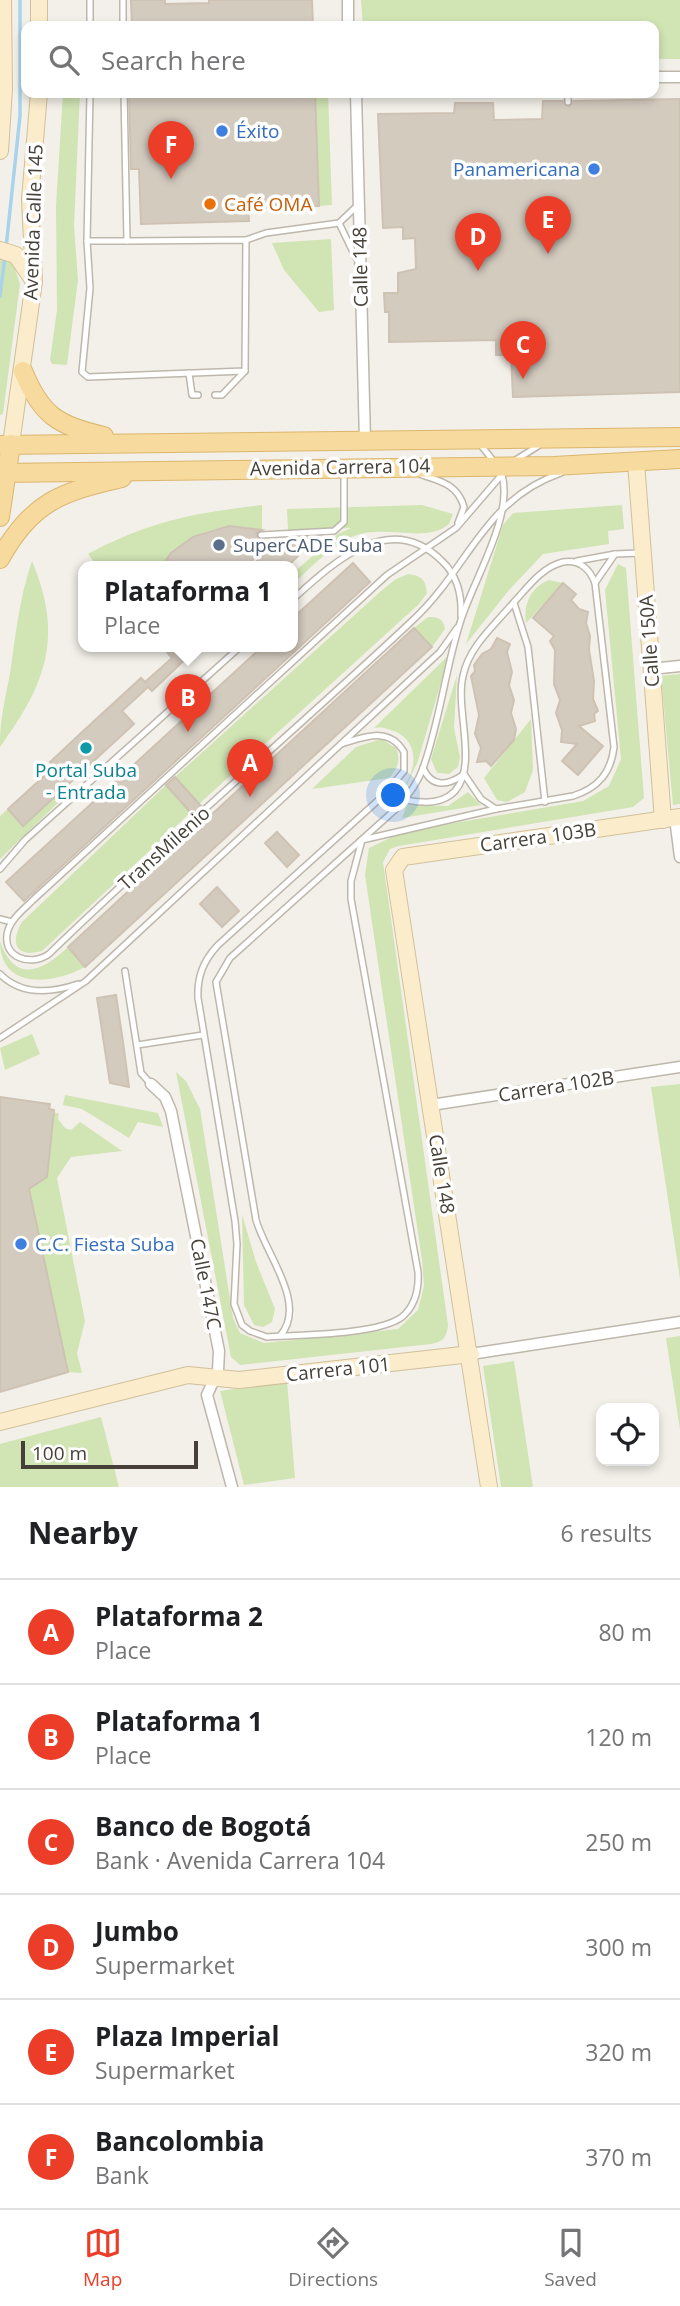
<!DOCTYPE html>
<meta charset="utf-8">
<style>
:root{--surface:#fff;--page:#f6f6f6;--text:#202124;--muted:#757577;--line:#e0e0e0;--accent:#eb3d28}
body{margin:0;font-family:"Open Sans",sans-serif;background:var(--page);color:var(--text)}
.controls{position:absolute;right:21px;bottom:21px;display:grid;overflow:hidden;border-radius:14px;box-shadow:0 4px 10px #0003}
.controls button{width:63px;height:63px;display:grid;place-items:center;padding:0;border:0;border-bottom:2px solid var(--line);background:var(--surface);color:var(--text);font:35px sans-serif}
.scale{position:absolute;left:21px;bottom:18px;width:177px;box-sizing:border-box;padding-left:7px;border:4px solid #464038;border-top:0;font-size:19px;line-height:24px;white-space:nowrap;color:#464038;-webkit-text-stroke:5px #fff;paint-order:stroke}
.you{position:absolute;left:394px;top:796px;width:24px;height:24px;margin:-18px;border:5px solid #fff;border-radius:50%;background:#1a73e8;box-shadow:0 0 0 10px #1a73e833}
.badge{display:grid;place-items:center;width:46px;height:46px;border-radius:50%;background:var(--accent);color:#fff;font-size:23px;font-weight:700}
.pin{position:absolute;translate:-50% -58px;filter:drop-shadow(0 2px 4px #0008)}
.pin::after{content:'';position:absolute;top:37px;width:24px;height:21px;background:inherit;clip-path:polygon(0 0,100% 0,50% 100%)}
.popup{position:absolute;left:78px;top:561px;width:220px;height:91px;box-sizing:border-box;display:grid;place-content:center;border-radius:14px;background:var(--surface);filter:drop-shadow(0 2px 5px #0005);font-size:23px;white-space:nowrap;color:var(--muted)}
.popup b{font-size:26px;color:var(--text)}
.popup::after{content:'';position:absolute;left:50%;top:100%;margin-left:-14px;border:14px solid transparent;border-top-color:var(--surface)}
.list{margin:0;padding:0;list-style:none}
h2{display:flex;justify-content:space-between;align-items:center;height:91px;margin:0;padding:0 28px;font-size:30px}
h2 small{font-size:23px;font-weight:400;color:var(--muted)}
.list li{display:grid;grid-template-columns:46px 1fr auto;gap:21px;align-items:center;box-sizing:border-box;height:105px;padding:0 28px;border-top:2px solid var(--line)}
.list b{display:block;font-size:26px;white-space:nowrap}
.list p{margin:0;font-size:23px;white-space:nowrap;color:var(--muted)}
.list em{font-size:23px;font-style:normal;color:var(--muted)}
.icon{flex:none;width:38px;height:38px;fill:none;stroke:currentColor;stroke-width:2;stroke-linecap:round;stroke-linejoin:round}
.map{position:relative;flex:none;width:680px;height:1487px;overflow:hidden}
.search{position:absolute;background:var(--surface);box-shadow:0 4px 10px #0003;left:21px;right:21px;top:21px;height:77px;display:flex;align-items:center;gap:18px;box-sizing:border-box;padding:0 24px;border-radius:14px;color:var(--muted);font-size:26px}
.sheet{height:721px;background:var(--surface)}
nav{display:flex;justify-content:space-around;align-items:center;box-sizing:border-box;height:98px;border-top:2px solid var(--line);background:var(--surface);font-size:19px;color:var(--muted)}
nav a{display:grid;justify-items:center;gap:4px}
nav .on{color:var(--accent)}
.map>svg:first-child{display:block}
</style>
<div class="map">
<svg width="680" height="1487" viewBox="0 0 680 1487">
<rect width="100%" height="100%" fill="#f3f0e9"/>
<g fill="#d1e4b4">
<path d="M361,0h319v59h-26v-33h-291z"/>
<path d="M63,93h17l-6,133 4,54 -11,85 -15,-1 -2,-4 7,-50 -1,-104z"/>
<path d="M315,93h13l4,112 -13,1z"/>
<path d="M331,239l3,71 -15,2 -35,-42 -12,-27z"/>
<path d="M0,258l13,5 7,21 -17,130 -3,1z"/>
<path d="M262,505v25c-40,-9 -75,2 -101,36h-64l-9,-12c61,-33 106,-41 174,-49z"/>
<path d="M422,505l31,9 -4,10c-22,20 -64,0 -95,12 -24,10 -42,31 -61,48v-11l45,-39 13,-6 -63,3 -1,-22z"/>
<path d="M622,505l2,24 -16,2 1,13 -66,10 -34,36 -43,54 37,-119 10,-12z"/>
<path d="M32,561c32,76 14,123 -32,186 0,-32 6,-49 11,-80 5,-36 9,-71 21,-106z"/>
<path d="M618,564l8,4 18,230 -11,9 -234,39 -9,3 -7,13 65,463c-1,12 -5,17 -17,19l-191,21 -9,-8 -55,-285 10,9 14,28 33,209 7,15 24,10 134,-14 20,-19 6,-24 -2,-26 -57,-385 4,-27 33,-16 181,-31 26,-15 12,-27 -16,-169z"/>
<path d="M408,574c14,2 17,5 19,19l-8,11 -220,200 -24,-27 206,-186 15,-12z"/>
<path d="M549,580l14,3 -37,40c-3,-19 5,-36 23,-43z"/>
<path d="M428,617c10,0 15,1 17,12l-13,18 -18,-19z"/>
<path d="M449,655l-31,106 -15,32 -2,-2c17,-22 19,-52 -10,-61 -7,-2 -10,-4 -17,-2z"/>
<path d="M680,674v130l-7,1 -12,-129z"/>
<path d="M457,675l-3,53 6,29 -2,10 -9,7 -12,-1 -6,-14z"/>
<path d="M531,719l2,51 -8,22 -18,10 -10,-2 -13,-22z"/>
<path d="M381,739l15,9c5,12 2,20 -7,30l-77,11 44,-42z"/>
<path d="M166,785l25,27 -149,139c-25,7 -33,-7 -20,-29z"/>
<path d="M62,790l4,5 -66,64v-43l8,-7 15,17z"/>
<path d="M468,792l13,13 -79,13 5,-13 41,1z"/>
<path d="M0,941c15,43 42,31 68,6l17,20c-31,17 -85,24 -85,-26z"/>
<path d="M32,1034l8,20 -35,16 -5,-22z"/>
<path d="M680,1084v195l-29,-192z"/>
<path d="M65,1095l93,18 5,14 -25,-5 -9,16 -47,-29 -19,-4z"/>
<path d="M54,1112l5,2 -1,5 7,9 6,2 9,-8 42,29 -51,6 -14,21 28,143 -8,32 5,20 -14,-1 -39,-183 18,-12z"/>
<path d="M242,1214l14,48 19,47 -3,13 -9,5 -9,-2 -10,-20z"/>
<path d="M680,1336v94l-14,-92z"/>
<path d="M514,1361l19,126h-32l-18,-121z"/>
<path d="M287,1381l8,97 -51,7 -24,-94z"/>
<path d="M101,1417l18,70h-119v-43z"/>
</g>
<g fill="none" stroke-linecap="round" stroke-linejoin="round">
<g stroke="#a9d3eb" stroke-width="3.5">
<path d="M6,248l14,-132v-116"/>
<path d="M0,296l5,-40"/>
</g>
</g>
<g fill="#d4cbbf" stroke="#cec2b3" stroke-width="2">
<path d="M131,0h34v4l44,-1v-3h103l1,26h-181z"/>
<path d="M129,93h186l4,113 -71,2 1,13 -108,3 -2,-55h-8z"/>
<path d="M680,99v293l-167,5 -2,-42h-15v-15l-107,2v-30h-4l-1,-19h14v-20l18,-4 -1,-31 -12,1v-12l-20,1 -5,-114 76,-1 1,-10h38l1,17 48,-1 1,-18h20l6,6 4,-6z"/>
<path d="M229,526l33,4 -6,3 3,7 -8,26h-89l9,-13 22,-16z"/>
<path d="M300,538h10l2,6 -5,4 -12,1 3,7 -10,10h-37l28,-24 7,4z"/>
<path d="M353,563l17,19 -346,319 -18,-19 257,-236h30v-28z"/>
<path d="M563,583l13,11 -5,6 8,9 9,3 -2,11 4,13 -1,14 5,31 -1,18 5,12 -4,3 1,7 -16,5 24,20 -25,29 -16,-14 15,-17 -16,-2 1,-12 -6,-17 4,-13 -6,-16 1,-34 -5,-9 4,-5 -21,-18z"/>
<path d="M414,628l18,19 -347,320 -17,-20 133,-123 -2,-2 9,-8 2,2z"/>
<path d="M497,638l13,6 -3,8 5,20 -3,13 5,15 -3,13 5,16 -2,11 -23,26 -5,-5 -9,1 4,-14 -6,-14 4,-19 -8,-39 4,-5 -1,-6 8,-11 9,-5z"/>
<path d="M174,646h25l-47,45 -4,-4 -26,24 12,13 -111,102 -15,-17 46,-42 -4,-5 30,-28 61,-56 4,4 27,-24 -5,-6z"/>
<path d="M175,777l26,29 -9,8 -26,-29z"/>
<path d="M277,832l22,23 -12,12 -22,-24z"/>
<path d="M217,887l22,24 -17,16 -22,-23z"/>
<path d="M116,995l7,47 6,45 -19,-4 -13,-85z"/>
<path d="M0,1097l50,7 -1,5 5,1 -7,67 -18,12 39,183 -68,20z"/>
</g>
<g fill="none" stroke-linecap="round" stroke-linejoin="round">
<defs>
<g id="lane">
<path d="M90,0v26"/>
<path d="M123,0v26"/>
<path d="M90,93l-3,148 3,47 -8,84 6,5 157,-6 1,-131 -119,1 -3,-148"/>
<path d="M568,102v-9"/>
<path d="M339,223l17,35"/>
<path d="M246,240l20,-7 73,-10 20,-19"/>
<path d="M87,241h40"/>
<path d="M189,373l3,22h6"/>
<path d="M215,395h7l23,-24"/>
<path d="M480,444l15,19"/>
<path d="M514,461l24,-15"/>
<path d="M505,471l-49,57 -69,47 -354,325c-9,9 -21,18 -25,30 -8,28 23,37 41,24 118,-115 244,-221 364,-334 56,-52 70,-120 148,-147"/>
<path d="M422,475c19,6 36,10 42,32l-6,16"/>
<path d="M261,535l73,-4 10,-9v-50"/>
<path d="M615,554l25,-1"/>
<path d="M577,561l38,-7 -20,29"/>
<path d="M293,599c41,-37 97,-90 149,-38 16,15 20,34 19,55"/>
<path d="M514,603l14,44 17,155"/>
<path d="M341,744c24,-7 48,-18 63,8v19l-20,24 -166,150c-15,16 -21,32 -20,53l37,223 2,23 -3,60 8,21 8,6 17,6c31,-2 111,-2 135,-20 14,-12 17,-28 16,-45l-67,-373v-18l11,-41 134,-31 77,-13c25,-8 38,-23 41,-49l-19,-164c-5,-14 -16,-24 -32,-21 -21,5 -35,25 -49,40 -19,23 -45,44 -51,74 -8,33 15,89 -8,115 -18,19 -50,9 -71,4"/>
<path d="M423,768c9,20 25,18 41,6l17,25 15,10"/>
<path d="M0,869l25,-29 216,-194"/>
<path d="M0,919l12,3"/>
<path d="M125,971l16,102 10,11"/>
<path d="M0,974c22,22 51,19 78,10"/>
<path d="M0,1038l86,-57 354,-329 17,-24"/>
<path d="M137,1045l66,-10"/>
<path d="M280,1336c28,-32 -14,-81 -24,-116l-40,-238 14,-24 167,-150c11,-12 21,-25 26,-40 17,-47 22,-98 37,-145 12,-41 54,-106 42,-148"/>
</g>
<g id="street">
<path d="M348,0v26"/>
<path d="M654,77h26"/>
<path d="M356,93l9,348"/>
<path d="M651,669l29,-3"/>
<path d="M675,818l5,39"/>
<path d="M151,1084l14,13 6,14 48,240 -1,20 -11,24 25,92"/>
<path d="M431,1105l249,-38"/>
<path d="M471,1354l209,-32"/>
</g>
<g id="secondary">
<path d="M39,0v26"/>
<path d="M0,151l4,-62 -1,-89"/>
<path d="M0,250l16,5 17,25"/>
<path d="M11,444l23,-162 -4,-83 9,-106"/>
<path d="M636,462l27,358"/>
<path d="M0,1422l188,-47 51,5 232,-26"/>
<path d="M489,1487l-95,-617 9,-13 277,-40"/>
</g>
<g id="primary">
<path d="M23,371c18,44 35,55 81,65"/>
<path d="M0,445l680,-8"/>
<path d="M0,473l554,-7 126,-7"/>
<path d="M0,517l11,-73"/>
<path d="M0,559c31,-57 61,-67 122,-81"/>
</g>
</defs>
<use href="#lane" stroke="#beb7ac" stroke-width="8"/>
<use href="#street" stroke="#beb7ac" stroke-width="13"/>
<use href="#secondary" stroke="#d0c09b" stroke-width="18"/>
<use href="#primary" stroke="#dcb66e" stroke-width="20"/>
<use href="#lane" stroke="#fff" stroke-width="5"/>
<use href="#street" stroke="#fff" stroke-width="10"/>
<use href="#secondary" stroke="#fbedcb" stroke-width="16"/>
<use href="#primary" stroke="#f7da9e" stroke-width="18"/>
</g>
<g fill="#3f7fe0" stroke="#fff" stroke-width="2.5">
<circle cx="222" cy="131" r="7"/>
<circle cx="594" cy="169" r="7"/>
<circle cx="21" cy="1244" r="7"/>
</g>
<circle fill="#e8710a" stroke="#fff" stroke-width="2.5" cx="210" cy="204" r="7"/>
<circle fill="#5c6f8a" stroke="#fff" stroke-width="2.5" cx="219" cy="545" r="7"/>
<circle fill="#0f9aa8" stroke="#fff" stroke-width="2.5" cx="86" cy="748" r="7"/>
<g text-anchor="middle" stroke-width="7" stroke-linejoin="round" paint-order="stroke">
<g font-size="19" fill="#366cbe" stroke="#fff" text-anchor="start">
<text x="236" y="138">Éxito</text>
<text x="580" y="176" text-anchor="end">Panamericana</text>
<text x="35" y="1251">C.C. Fiesta Suba</text>
</g>
<g font-size="19" fill="#c56008" stroke="#fff" text-anchor="start">
<text x="224" y="211">Café OMA</text>
</g>
<g font-size="19" fill="#464038" stroke="#fff">
<text transform="translate(33 222) rotate(-88)" y="7">Avenida Calle 145</text>
<text transform="translate(360 267) rotate(-91)" y="7">Calle 148</text>
<text transform="translate(340 467) rotate(-1)" y="7">Avenida Carrera 104</text>
<text transform="translate(649 641) rotate(-94)" y="7">Calle 150A</text>
<text transform="translate(538 837) rotate(-8)" y="7">Carrera 103B</text>
<text transform="translate(164 848) rotate(-42)" y="7">TransMilenio</text>
<text transform="translate(556 1086) rotate(-9)" y="7">Carrera 102B</text>
<text transform="translate(442 1174) rotate(81)" y="7">Calle 148</text>
<text transform="translate(206 1284) rotate(79)" y="7">Calle 147C</text>
<text transform="translate(338 1369) rotate(-6)" y="7">Carrera 101</text>
</g>
<g font-size="19" fill="#4e5e75" stroke="#fff" text-anchor="start">
<text x="233" y="552">SuperCADE Suba</text>
</g>
<g font-size="19" fill="#0d838f" stroke="#fff">
<text x="86" y="777">Portal Suba<tspan x="86" dy="22">- Entrada</tspan></text>
</g>
</g>
</svg>
<div class="controls">
<button><svg class="icon" aria-label="locate" viewBox="0 0 24 24"><circle cx="12" cy="12" r="6"/><path d="M12 2v4M12 18v4M2 12h4M18 12h4"/></svg></button>
</div>
<div class="scale">100 m</div>
<div class="you"></div>
<div class="pin badge" style="left:250px;top:797px">A</div>
<div class="pin badge" style="left:188px;top:732px">B</div>
<div class="popup"><b>Plataforma 1</b>Place</div>
<div class="pin badge" style="left:523px;top:379px">C</div>
<div class="pin badge" style="left:478px;top:271px">D</div>
<div class="pin badge" style="left:548px;top:254px">E</div>
<div class="pin badge" style="left:171px;top:179px">F</div>
<div class="search"><svg class="icon" aria-label="search" viewBox="0 0 24 24"><circle cx="10" cy="10" r="6"/><path d="M15 15l6 6"/></svg>Search here</div>
</div>
<section class="sheet">
<h2>Nearby<small>6 results</small></h2>
<ul class="list">
<li><span class="badge">A</span><div><b>Plataforma 2</b><p>Place</p></div><em>80 m</em></li>
<li><span class="badge">B</span><div><b>Plataforma 1</b><p>Place</p></div><em>120 m</em></li>
<li><span class="badge">C</span><div><b>Banco de Bogotá</b><p>Bank · Avenida Carrera 104</p></div><em>250 m</em></li>
<li><span class="badge">D</span><div><b>Jumbo</b><p>Supermarket</p></div><em>300 m</em></li>
<li><span class="badge">E</span><div><b>Plaza Imperial</b><p>Supermarket</p></div><em>320 m</em></li>
<li><span class="badge">F</span><div><b>Bancolombia</b><p>Bank</p></div><em>370 m</em></li>
</ul>
</section>
<nav>
<a class="on"><svg class="icon" aria-label="map" viewBox="0 0 24 24"><path d="M3 6l6-2 6 2 6-2v14l-6 2-6-2-6 2zM9 4v14M15 6v14"/></svg>Map</a>
<a><svg class="icon" aria-label="directions" viewBox="0 0 24 24"><path d="M12 3l9 9-9 9-9-9zM9 14v-3h6M13 9l2 2-2 2"/></svg>Directions</a>
<a><svg class="icon" aria-label="saved" viewBox="0 0 24 24"><path d="M7 4h10v16l-5-4-5 4z"/></svg>Saved</a>
</nav>
